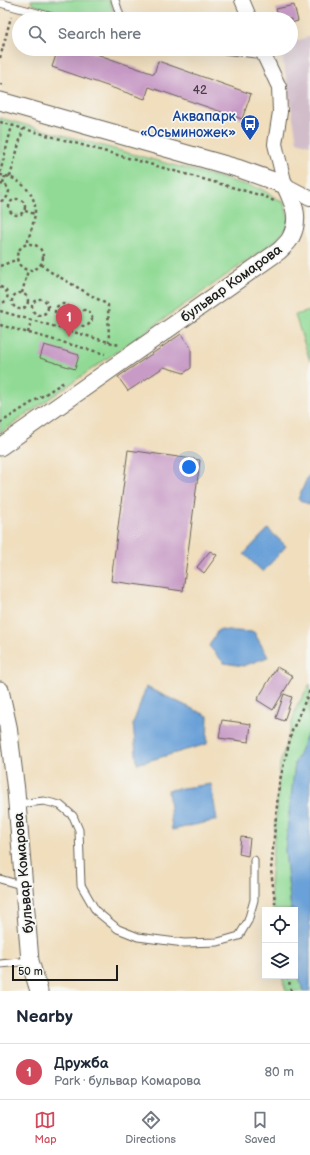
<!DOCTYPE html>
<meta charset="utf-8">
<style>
:root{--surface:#fff;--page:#f2f2f3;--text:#1f2937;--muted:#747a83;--line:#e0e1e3;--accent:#d1495b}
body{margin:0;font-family:"Balsamiq Sans",sans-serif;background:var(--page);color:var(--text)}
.controls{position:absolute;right:12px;bottom:12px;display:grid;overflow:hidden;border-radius:0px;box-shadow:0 4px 16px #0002}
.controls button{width:36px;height:36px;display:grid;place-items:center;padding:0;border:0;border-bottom:1px solid var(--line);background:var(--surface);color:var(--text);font:20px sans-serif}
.scale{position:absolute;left:12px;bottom:10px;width:106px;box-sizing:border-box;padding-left:4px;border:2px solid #1c1c1c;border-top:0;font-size:11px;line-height:14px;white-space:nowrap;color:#1c1c1c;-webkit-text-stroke:3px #f6f6f2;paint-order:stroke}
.you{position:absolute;left:189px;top:467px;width:14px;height:14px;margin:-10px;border:3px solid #fff;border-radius:50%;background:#1a73e8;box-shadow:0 0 0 6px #1a73e833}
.badge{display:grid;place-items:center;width:26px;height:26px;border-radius:50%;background:var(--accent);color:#fff;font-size:13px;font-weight:700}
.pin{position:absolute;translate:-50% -33px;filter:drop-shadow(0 1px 2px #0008)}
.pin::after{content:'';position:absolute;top:21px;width:14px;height:12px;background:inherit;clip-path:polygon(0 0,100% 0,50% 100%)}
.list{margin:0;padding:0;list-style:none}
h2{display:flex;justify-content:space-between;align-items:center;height:52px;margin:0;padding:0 16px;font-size:17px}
h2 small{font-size:13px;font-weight:400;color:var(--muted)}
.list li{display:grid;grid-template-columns:26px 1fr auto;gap:12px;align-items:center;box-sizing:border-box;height:56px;padding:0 16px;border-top:1px solid var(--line)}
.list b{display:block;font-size:15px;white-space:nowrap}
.list p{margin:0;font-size:13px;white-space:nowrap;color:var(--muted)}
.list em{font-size:13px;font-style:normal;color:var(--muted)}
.icon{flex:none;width:22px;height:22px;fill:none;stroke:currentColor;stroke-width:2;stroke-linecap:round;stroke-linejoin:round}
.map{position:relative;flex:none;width:310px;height:991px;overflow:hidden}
.search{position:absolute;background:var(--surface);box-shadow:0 4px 16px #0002;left:12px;right:12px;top:12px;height:44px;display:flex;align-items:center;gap:10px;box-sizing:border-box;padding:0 14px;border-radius:22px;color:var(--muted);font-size:15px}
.sheet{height:108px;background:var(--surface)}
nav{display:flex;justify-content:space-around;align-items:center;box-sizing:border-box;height:56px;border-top:1px solid var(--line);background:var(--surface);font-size:11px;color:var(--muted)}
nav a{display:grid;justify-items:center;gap:2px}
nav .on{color:var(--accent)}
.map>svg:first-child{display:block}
</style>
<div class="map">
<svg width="310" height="991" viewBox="0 0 310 991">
<rect width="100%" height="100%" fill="#f6f6f2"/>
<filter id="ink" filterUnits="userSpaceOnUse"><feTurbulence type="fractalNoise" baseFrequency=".025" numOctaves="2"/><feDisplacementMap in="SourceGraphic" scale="8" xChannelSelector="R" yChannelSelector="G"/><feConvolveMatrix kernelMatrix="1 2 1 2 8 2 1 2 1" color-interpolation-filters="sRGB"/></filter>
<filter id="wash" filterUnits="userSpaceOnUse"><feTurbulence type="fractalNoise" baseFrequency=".012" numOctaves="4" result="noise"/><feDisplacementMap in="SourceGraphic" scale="16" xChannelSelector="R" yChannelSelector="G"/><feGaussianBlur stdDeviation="0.9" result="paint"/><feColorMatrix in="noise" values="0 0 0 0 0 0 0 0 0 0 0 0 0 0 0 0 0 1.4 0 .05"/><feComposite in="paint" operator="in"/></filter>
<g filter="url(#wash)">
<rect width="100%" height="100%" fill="#f0debd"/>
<path fill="#d1bdca" d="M310,36v109l-13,-4 -16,-92h10v-6z"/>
<g fill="#91da95" stroke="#567b58">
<path d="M31,0h78l7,19h-42l-42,-15z"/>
<path d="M0,118l261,71 23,14 5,15 -3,11 -12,13 -274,191z"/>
<path d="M310,311v50l-15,-46z"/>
<path d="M310,684v44l-15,35 -10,87 6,60h-18l-3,-25 10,-121 17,-58z"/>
<path d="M295,946l2,24 6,21h-17l-4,-15h13z"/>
</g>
<g fill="#6aa1d8" stroke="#435e7a">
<path d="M308,476l2,1v28l-12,-6z"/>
<path d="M268,529l18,17 -23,26 -19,-18z"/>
<path d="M218,630l36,2 14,25 -25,9 -19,-3 -15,-17z"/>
<path d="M146,687l62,29 -1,28 -70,20 -4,-40z"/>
<path d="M310,728v263h-7l-6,-21 -2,-24v-36h-4l-6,-60 10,-87z"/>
<path d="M211,784l6,36 -45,10 -4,-40z"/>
</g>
<g id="blocks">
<g fill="#c89bc6">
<path d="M294,5l4,16 -7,2v-4h-12l-3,-10z"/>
<path d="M58,49h24l72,25 4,-13 93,33 -9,25 -93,-32 -4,12 -93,-32z"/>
<path d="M181,334l10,14v20l-7,5 -20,-6 -36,24 -10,-14z"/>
<path d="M44,345l35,10 -4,14 -35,-11z"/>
<path d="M128,450l72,10 -17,131 -72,-10z"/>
<path d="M210,551l7,4 -13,18 -7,-6z"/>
<path d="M277,667l16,9 -20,34 -16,-10z"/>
<path d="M284,694l8,3 -8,24 -8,-3z"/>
<path d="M222,720l29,4 -2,18 -30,-4z"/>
<path d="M241,837l9,1 -2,18 -9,-2z"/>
</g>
</g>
</g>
<g filter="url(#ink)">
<use href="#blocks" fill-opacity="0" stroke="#666054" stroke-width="1"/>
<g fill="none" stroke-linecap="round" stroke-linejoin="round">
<defs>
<g id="service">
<path d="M115,0l6,19"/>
<path d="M0,3l60,16"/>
<path d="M216,49l48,6"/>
<path d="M17,804l27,-3 16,4 13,11 6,14 2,55 15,26 22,18 20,8 46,6 34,-1 21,-6 9,-15 6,-21v-40"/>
<path d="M0,879l24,7"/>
<path d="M0,964l30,-3"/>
</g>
<g id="minor">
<path d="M242,0l8,19"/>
<path d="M261,49l18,38 1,25 -5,32 10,41 25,13"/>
</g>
<g id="tertiary">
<path d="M0,101l240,68 45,16c8,18 16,32 6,52 -2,5 -8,10 -12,14l-279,196"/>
<path d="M0,690l8,36 8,65 14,170 9,30"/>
</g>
</defs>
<use href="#service" stroke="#666054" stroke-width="9"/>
<use href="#minor" stroke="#666054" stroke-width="16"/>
<use href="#tertiary" stroke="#666054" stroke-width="19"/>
<g stroke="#666054" stroke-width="2.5" stroke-dasharray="3 3" stroke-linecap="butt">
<path d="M0,58l11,-41"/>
<path d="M0,84l6,1"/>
<path d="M0,122l235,66 31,9 10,5"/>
<path d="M0,173l12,-47"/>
<path d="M0,175c16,1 33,15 35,31 1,11 -4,24 -7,34v4"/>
<path d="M10,177l13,-48"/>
<path d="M0,184l6,1 3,6c-1,6 -3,9 -9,10"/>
<path d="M3,184l2,-8"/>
<circle cx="17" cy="207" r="8"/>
<path d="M25,211l10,3"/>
<circle cx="30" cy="257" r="13"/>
<path d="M41,264l8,7 59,34 1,37"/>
<path d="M0,266l18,-7"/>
<path d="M0,287c10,3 10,14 0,17"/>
<circle cx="20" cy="301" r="8"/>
<path d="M22,293l6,-23"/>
<circle cx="40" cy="307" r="8"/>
<circle cx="63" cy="312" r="8"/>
<circle cx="84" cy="318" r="8"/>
<path d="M0,311l119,34"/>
<path d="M0,325l105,29"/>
<path d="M28,333l3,-13"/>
<path d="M0,423l64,-41"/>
<path d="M276,910l-5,-40 8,-86 13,-53 18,-41"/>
<path d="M288,976l3,15"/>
</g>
<use href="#service" stroke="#fff" stroke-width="7"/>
<use href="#minor" stroke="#fff" stroke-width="14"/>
<use href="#tertiary" stroke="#fff" stroke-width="17"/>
</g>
</g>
<defs>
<symbol id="bus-pin" viewBox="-11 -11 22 30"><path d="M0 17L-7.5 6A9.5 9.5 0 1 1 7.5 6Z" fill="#1a4fb4" stroke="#f6f6f2"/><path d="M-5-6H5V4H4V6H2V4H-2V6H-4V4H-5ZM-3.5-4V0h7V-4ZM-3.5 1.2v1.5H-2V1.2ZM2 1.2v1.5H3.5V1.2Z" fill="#fff"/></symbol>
</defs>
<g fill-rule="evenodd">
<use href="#bus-pin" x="239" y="113" width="22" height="30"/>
</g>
<g text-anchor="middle" stroke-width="3.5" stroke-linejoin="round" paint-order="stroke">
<g font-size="12" fill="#473c46">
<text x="200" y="94">42</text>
</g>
<g font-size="14" fill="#164399" stroke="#f6f6f2" text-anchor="end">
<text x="236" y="121">Аквапарк<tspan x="236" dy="16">«Осьминожек»</tspan></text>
</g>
<g font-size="14" fill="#1c1c1c" stroke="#f6f6f2">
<text transform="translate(231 283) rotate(-36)" y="5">бульвар Комарова</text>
<text transform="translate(23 873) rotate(-95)" y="5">бульвар Комарова</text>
</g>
</g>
</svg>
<div class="controls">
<button><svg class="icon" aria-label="locate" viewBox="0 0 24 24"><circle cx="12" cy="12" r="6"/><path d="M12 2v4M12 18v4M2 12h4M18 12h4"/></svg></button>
<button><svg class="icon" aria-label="layers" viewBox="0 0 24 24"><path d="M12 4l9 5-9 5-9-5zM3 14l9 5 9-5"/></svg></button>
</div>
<div class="scale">50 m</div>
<div class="you"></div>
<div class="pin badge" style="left:69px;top:337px">1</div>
<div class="search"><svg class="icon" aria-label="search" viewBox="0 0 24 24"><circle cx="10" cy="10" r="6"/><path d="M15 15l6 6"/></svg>Search here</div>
</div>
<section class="sheet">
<h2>Nearby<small></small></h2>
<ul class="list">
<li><span class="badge">1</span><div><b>Дружба</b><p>Park · бульвар Комарова</p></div><em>80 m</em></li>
</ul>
</section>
<nav>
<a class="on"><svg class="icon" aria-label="map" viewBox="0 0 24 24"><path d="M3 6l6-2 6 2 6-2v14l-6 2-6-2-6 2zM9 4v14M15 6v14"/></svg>Map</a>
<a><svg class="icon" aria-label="directions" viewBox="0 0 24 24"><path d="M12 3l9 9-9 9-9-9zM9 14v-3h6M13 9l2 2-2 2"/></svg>Directions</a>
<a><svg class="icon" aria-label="saved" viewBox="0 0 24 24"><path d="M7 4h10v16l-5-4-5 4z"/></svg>Saved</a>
</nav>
